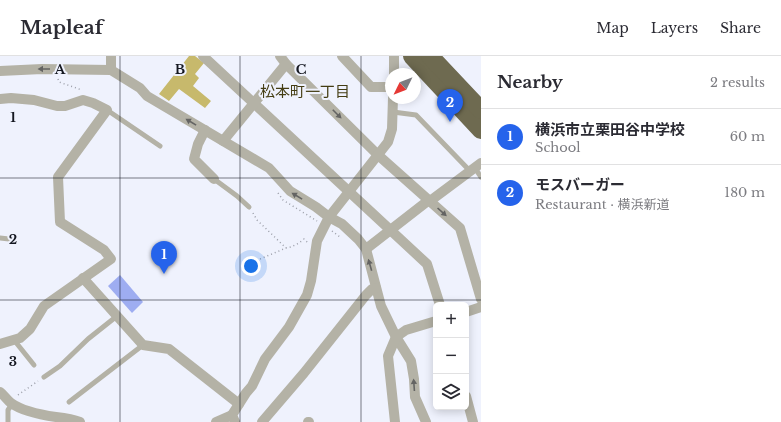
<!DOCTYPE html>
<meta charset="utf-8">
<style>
:root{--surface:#fff;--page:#f2f2f3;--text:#2b2b33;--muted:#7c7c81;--line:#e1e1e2;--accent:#2563eb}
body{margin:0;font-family:"Libre Baskerville","Noto Sans JP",serif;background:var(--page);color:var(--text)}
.controls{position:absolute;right:12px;bottom:12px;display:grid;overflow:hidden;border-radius:6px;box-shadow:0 2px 10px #0003}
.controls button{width:36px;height:36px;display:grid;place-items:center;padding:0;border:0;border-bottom:1px solid var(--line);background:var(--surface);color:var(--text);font:20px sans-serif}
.compass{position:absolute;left:385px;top:12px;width:36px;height:36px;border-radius:50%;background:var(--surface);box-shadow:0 2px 10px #0003;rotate:227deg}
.you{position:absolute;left:251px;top:210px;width:14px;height:14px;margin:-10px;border:3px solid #fff;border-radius:50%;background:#1a73e8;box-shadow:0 0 0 6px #1a73e833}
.badge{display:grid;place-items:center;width:26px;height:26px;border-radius:50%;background:var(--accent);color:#fff;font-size:13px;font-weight:700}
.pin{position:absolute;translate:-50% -33px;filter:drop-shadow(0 1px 2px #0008)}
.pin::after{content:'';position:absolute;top:21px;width:14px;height:12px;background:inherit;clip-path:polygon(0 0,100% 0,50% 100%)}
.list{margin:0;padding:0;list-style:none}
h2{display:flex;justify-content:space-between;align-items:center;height:52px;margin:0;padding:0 16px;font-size:17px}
h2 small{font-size:13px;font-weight:400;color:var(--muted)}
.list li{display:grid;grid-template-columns:26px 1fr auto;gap:12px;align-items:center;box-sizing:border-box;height:56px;padding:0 16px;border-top:1px solid var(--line)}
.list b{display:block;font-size:15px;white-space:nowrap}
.list p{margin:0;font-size:13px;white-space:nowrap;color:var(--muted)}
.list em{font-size:13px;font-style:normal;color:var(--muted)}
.icon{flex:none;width:22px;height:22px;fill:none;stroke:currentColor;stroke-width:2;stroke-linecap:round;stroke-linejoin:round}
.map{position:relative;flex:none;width:481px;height:366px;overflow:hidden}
header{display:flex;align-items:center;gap:24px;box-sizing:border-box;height:56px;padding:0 20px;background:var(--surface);border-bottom:1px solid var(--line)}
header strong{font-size:19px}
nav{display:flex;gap:22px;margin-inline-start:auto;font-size:14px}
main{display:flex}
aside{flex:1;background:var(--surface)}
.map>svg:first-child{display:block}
</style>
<header>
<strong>Mapleaf</strong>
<nav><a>Map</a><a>Layers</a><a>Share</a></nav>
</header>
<main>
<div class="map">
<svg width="481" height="366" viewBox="0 0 481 366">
<rect width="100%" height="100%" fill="#eff2fd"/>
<path fill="#c7b96c" d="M189,0h6l9,7 -9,11 4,4 -6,8 18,15 -6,7 -26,-19 -10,12 -10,-7z"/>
<path fill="#9eadf1" d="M120,219l23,27 -11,11 -24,-27z"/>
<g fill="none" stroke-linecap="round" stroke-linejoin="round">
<g stroke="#9c9fa9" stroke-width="1.5" stroke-dasharray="1 3" stroke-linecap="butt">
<path d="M58,23l1,3 23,8"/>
<path d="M278,137l5,7 34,21"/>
<path d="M253,157l4,7 29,28"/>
<path d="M332,175l8,6"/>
<path d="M260,203l26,-11 5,-1 8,-4 5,-4 4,4"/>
<path d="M18,339l20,-14"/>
</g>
<g stroke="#b4b2a6" stroke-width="5">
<path d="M107,54l53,36"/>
<path d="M393,56l23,3 54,56"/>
<path d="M475,112l6,9"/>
<path d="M214,123l23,17 12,11"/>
<path d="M0,182l9,1"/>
<path d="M14,284l20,25"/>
<path d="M44,321l16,-11 28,-27 29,-23"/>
<path d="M69,346l74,-57"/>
<path d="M8,366v-12l4,-6"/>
</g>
<g stroke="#b4b2a6" stroke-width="10">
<path d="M111,0v14"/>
<path d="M203,0l224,208 13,41"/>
<path d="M280,0l6,8 92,91 82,73 21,71"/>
<path d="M342,0l29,31h20"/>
<path d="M0,15l42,-2 69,1 29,18 7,8 122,72 21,23 26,16 13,10 13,7 16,15 8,10 15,57 15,31 15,24 3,18 1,18 11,25"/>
<path d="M394,18v-18"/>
<path d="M0,43l11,-1 23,2 23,6h8l18,-6 10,3 14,7 -49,67 2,45 44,28 7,9 -67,47 -14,23 -10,9 -20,6"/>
<path d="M205,74l-7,14 -4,15 20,20"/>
<path d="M223,85l63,-77"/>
<path d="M430,145l51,-38"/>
<path d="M366,193l63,-49"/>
<path d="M83,222l60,67 26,4 70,55"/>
<path d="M466,256l15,-5"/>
<path d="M0,336c4,3 7,8 11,11 11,8 31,12 45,14 8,1 16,2 24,5"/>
<path d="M466,340l7,26"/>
<path d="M216,366l16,-7"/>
<path d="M235,366l-3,-7 14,-22 6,-7 13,-27 24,-32 18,-32 4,-14 6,-40 12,-24 59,-75 4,-13 1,-31"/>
<path d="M262,366l42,-49 62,-78 6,-6 4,-1"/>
<path d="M308,366h1"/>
<path d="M395,366l-7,-66 8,-19 10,-7 30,-9"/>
</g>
<g stroke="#6e6a50" stroke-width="18">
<path d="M412,0l69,74"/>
<path d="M430,0l51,54"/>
</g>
</g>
<defs><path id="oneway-solid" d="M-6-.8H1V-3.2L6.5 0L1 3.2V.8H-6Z"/></defs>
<g fill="#646463">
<use href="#oneway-solid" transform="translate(44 13) rotate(-180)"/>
<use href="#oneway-solid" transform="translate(337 58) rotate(45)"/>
<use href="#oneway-solid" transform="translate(191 66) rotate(-149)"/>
<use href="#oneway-solid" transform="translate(297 140) rotate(-149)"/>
<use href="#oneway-solid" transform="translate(442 156) rotate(42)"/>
<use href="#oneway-solid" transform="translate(370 209) rotate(-106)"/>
<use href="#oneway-solid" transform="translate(414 329) rotate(-94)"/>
</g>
<path fill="none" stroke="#141720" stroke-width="1" stroke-opacity="0.55" d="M120,0v366M240,0v366M361,0v366M0,122h481M0,244h481"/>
<g text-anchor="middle" stroke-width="4" stroke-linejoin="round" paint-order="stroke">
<g font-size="15" fill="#443d13" stroke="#eff2fd">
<text x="305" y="41">松本町一丁目</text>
</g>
</g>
<g font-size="13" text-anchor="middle" font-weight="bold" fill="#141720" stroke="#eff2fd" stroke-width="4" stroke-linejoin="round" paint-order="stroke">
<text x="60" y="18">A</text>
<text x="180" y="18">B</text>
<text x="301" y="18">C</text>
<text x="13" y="66">1</text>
<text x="13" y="188">2</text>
<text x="13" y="310">3</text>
</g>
</svg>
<div class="controls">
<button>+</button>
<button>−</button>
<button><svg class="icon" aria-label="layers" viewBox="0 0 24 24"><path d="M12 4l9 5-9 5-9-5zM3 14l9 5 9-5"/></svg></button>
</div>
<svg class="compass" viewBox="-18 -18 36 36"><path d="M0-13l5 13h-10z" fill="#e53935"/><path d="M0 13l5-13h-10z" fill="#7c7c81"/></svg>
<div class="you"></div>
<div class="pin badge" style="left:164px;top:218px">1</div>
<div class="pin badge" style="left:450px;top:66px">2</div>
</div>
<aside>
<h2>Nearby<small>2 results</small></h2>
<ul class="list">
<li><span class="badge">1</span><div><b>横浜市立栗田谷中学校</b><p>School</p></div><em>60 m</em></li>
<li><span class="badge">2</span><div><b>モスバーガー</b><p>Restaurant · 横浜新道</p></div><em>180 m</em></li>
</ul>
</aside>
</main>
